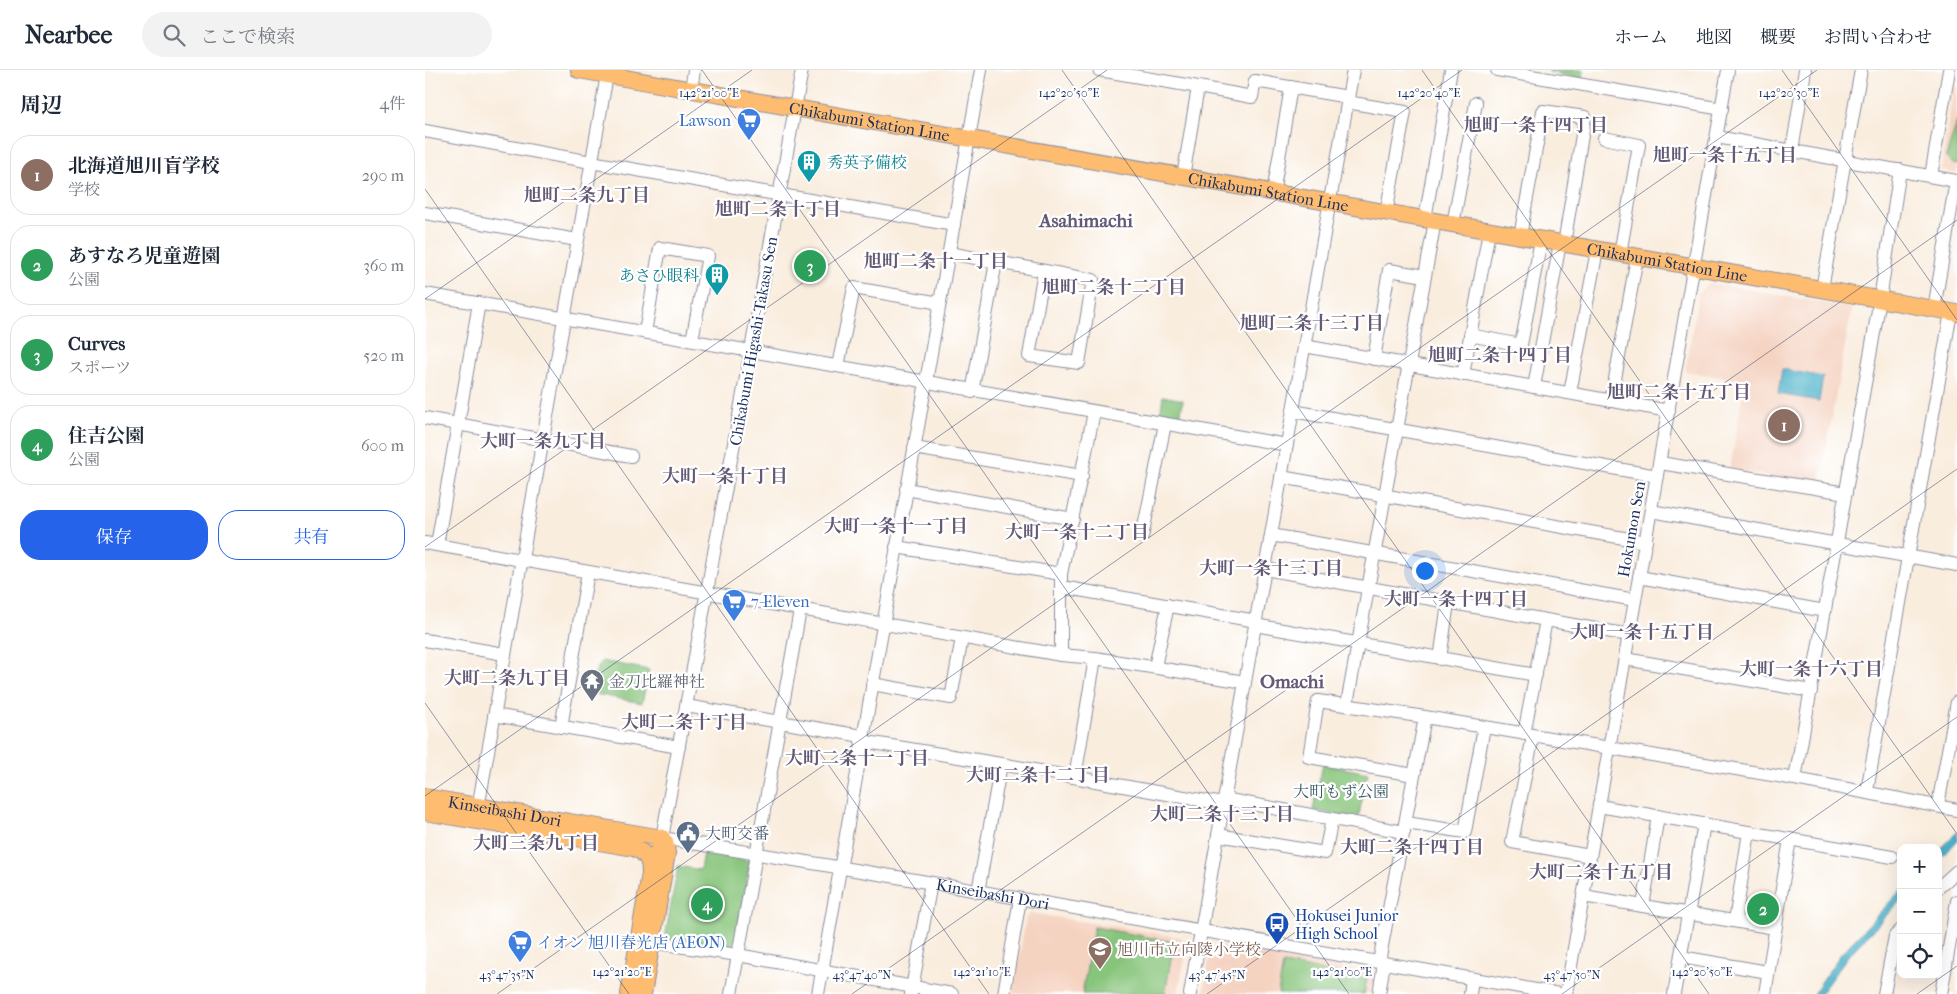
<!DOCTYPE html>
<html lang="ja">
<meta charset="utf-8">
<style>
:root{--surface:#fff;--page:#f2f2f3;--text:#1f2937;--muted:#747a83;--line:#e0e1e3;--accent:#2563eb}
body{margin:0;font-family:"IM FELL French Canon","Noto Serif JP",serif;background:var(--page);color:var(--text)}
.controls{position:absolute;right:15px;bottom:15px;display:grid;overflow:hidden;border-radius:10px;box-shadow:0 5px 20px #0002}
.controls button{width:45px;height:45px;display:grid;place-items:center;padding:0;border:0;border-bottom:1px solid var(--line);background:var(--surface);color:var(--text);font:25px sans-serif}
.you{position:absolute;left:999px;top:500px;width:18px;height:18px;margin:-12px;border:4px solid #fff;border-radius:50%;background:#1a73e8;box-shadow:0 0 0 8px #1a73e833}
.badge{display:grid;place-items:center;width:32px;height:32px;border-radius:50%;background:var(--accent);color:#fff;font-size:16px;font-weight:700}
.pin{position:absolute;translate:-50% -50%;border:2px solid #fff;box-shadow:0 1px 5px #0006}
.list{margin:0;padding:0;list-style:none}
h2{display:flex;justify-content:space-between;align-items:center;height:65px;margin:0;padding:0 20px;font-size:21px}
h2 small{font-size:16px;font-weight:400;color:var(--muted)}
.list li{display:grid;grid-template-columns:32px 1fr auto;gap:15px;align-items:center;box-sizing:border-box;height:80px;margin:0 10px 10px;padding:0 10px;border:1px solid var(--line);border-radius:20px}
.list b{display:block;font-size:19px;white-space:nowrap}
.list p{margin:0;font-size:16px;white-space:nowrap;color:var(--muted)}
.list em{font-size:16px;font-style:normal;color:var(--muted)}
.actions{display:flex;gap:10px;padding:15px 20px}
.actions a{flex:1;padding:11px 0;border:1px solid var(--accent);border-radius:20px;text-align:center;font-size:18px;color:var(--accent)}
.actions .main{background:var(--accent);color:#fff}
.icon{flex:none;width:28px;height:28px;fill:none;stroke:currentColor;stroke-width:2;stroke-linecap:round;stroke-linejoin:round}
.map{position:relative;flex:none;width:1532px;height:924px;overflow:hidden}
header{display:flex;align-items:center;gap:30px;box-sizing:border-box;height:70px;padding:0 25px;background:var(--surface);border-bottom:1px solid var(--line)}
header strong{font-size:24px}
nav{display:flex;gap:28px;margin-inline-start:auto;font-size:18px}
.search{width:350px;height:45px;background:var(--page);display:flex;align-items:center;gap:12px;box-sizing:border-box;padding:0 18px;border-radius:28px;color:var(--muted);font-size:19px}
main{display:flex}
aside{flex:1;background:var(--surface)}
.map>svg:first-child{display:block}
</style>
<header>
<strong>Nearbee</strong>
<div class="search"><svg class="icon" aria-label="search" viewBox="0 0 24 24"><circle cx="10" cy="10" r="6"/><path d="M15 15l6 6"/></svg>ここで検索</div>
<nav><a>ホーム</a><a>地図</a><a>概要</a><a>お問い合わせ</a></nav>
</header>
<main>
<aside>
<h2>周辺<small>4件</small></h2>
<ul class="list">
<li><span class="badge" style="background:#8d6e63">1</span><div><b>北海道旭川盲学校</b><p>学校</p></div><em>290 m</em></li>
<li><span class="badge" style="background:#2e9e5b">2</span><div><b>あすなろ児童遊園</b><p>公園</p></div><em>360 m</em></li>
<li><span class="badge" style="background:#2e9e5b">3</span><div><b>Curves</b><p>スポーツ</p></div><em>520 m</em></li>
<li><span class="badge" style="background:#2e9e5b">4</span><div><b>住吉公園</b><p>公園</p></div><em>600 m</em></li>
</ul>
<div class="actions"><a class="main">保存</a><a>共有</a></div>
</aside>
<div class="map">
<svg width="1532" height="924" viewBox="0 0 1532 924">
<rect width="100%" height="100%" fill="#fff"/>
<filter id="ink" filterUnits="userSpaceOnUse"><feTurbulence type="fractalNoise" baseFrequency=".02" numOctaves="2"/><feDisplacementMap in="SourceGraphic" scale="10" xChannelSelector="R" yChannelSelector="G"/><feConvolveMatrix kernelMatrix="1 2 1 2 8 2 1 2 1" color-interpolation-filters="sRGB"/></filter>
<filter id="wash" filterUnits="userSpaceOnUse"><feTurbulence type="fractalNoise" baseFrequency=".0096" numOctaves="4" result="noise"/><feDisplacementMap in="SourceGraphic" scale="20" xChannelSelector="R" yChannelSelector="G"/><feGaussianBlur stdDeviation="1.12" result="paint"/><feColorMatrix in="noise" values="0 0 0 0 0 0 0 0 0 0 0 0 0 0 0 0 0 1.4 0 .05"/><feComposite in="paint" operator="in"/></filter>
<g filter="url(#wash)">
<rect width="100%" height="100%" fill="#f9edde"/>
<g fill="#f5d3c1">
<path d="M1531,0h1v104l-16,-4z"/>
<path d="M1286,213l141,25 -33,177 -89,-16 15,-88 -60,-10 14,-79z"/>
<path d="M605,843l149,24 8,9 -9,48h-165l13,-77z"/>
<path d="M795,876l146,26 8,7 -3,15h-168l8,-44z"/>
</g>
<g fill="#88c57b" stroke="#527a6c">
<path d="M1124,0h35l-1,9 -34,-7z"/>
<path d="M1532,51v44l-4,-1 -7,-7z"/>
<path d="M738,326l20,4 -3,18 -20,-3z"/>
<path d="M177,591l47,9 -7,33 -58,-11z"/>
<path d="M898,694l45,9 -10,46 -45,-9z"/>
<path d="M278,783l47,8 -16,90 -69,-13 13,-72 22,4z"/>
<path d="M1330,826l20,3 -4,20 -3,2 -18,-3z"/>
<path d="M669,857l80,15 -9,52h-83z"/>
<path d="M858,894l84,14 -3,16h-86z"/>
</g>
<g fill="#4ab1c9" stroke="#327094">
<path d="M1357,299l41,8 -4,24 -41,-7z"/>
<path d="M1532,762v9l-19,20v-9z"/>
<path d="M1476,820v10l-54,57 -27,37h-7l27,-39z"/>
</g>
</g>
<g filter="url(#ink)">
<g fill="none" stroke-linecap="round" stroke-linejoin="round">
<defs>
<g id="minor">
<path id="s1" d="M377,0l-140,768 259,43 638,113"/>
<path d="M674,0l99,17 -15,90"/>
<path d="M1072,0l225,39"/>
<path d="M773,17l54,10 3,-16 93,16"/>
<path d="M266,20l3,-20"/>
<path d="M922,32l58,10 -19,101"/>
<path d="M0,61l166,31 363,63"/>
<path d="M1292,67l239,44 -22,128"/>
<path d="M1179,68l35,7 -19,109"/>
<path d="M1367,81l13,-81"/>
<path d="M1506,106l18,-106"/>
<path d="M848,123l18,-106"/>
<path d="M0,143l152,27"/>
<path d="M1000,149l26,-149"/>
<path d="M1028,154l23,-121"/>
<path d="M1095,166l23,-125 42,6 -21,127"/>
<path d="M524,183l144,27 -14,83 -50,-7 15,-85"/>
<path d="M1397,219l39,-219"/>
<path d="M0,224l862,151"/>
<path d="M220,262l15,-84 48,8 -16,84"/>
<path d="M1045,265l51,10 20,-105"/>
<path d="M879,276l365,65"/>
<path d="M949,289l15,-89 36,6"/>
<path d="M413,296l16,-78 86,15"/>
<path d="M1038,305l26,-144"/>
<path d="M1109,317l26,-144"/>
<path d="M547,322l24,-130"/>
<path d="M1145,323l27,-143"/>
<path d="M1186,331l26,-144"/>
<path d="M868,341l364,65"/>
<path d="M0,348l206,38"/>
<path d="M489,378l168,28"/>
<path d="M1235,393l186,30"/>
<path d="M856,407l365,65"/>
<path d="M481,419l167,30"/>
<path d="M1226,441l306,54"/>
<path d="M846,465l364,65"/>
<path d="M717,467l23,-113"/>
<path d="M0,473l636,112 34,3 150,24"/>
<path d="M12,475l42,-242"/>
<path d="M471,477l165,27"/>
<path d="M840,499l364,66"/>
<path d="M1214,507l186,34"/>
<path d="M637,517l194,34"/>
<path d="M830,555l281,50"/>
<path d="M0,570l79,14"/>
<path d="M636,585v-81l33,-162"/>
<path d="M1015,589l8,-56"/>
<path d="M1200,589l186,32"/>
<path d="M730,597l13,-62"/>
<path d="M447,614l79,14 11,-60"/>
<path d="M922,634l88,-483"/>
<path d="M261,636l176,30"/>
<path d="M69,645l185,32"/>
<path d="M136,657l27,-155"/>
<path d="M1099,664l22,-114"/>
<path d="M1108,666l-21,106 78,14"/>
<path d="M436,671l140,23 222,40"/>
<path d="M989,705l-105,-18 9,-56 107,16 370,62 162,31"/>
<path d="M650,707l20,-119"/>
<path d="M1370,709l85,-480 20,-129"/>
<path d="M1442,721l84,-479"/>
<path d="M799,729l180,33"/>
<path d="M1513,735l19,-103"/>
<path d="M1174,736l293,51"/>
<path d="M52,744l130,-739"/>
<path d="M981,753l59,9 19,-105"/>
<path d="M793,765l107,18 7,-34"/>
<path d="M1513,818l19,-17"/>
<path d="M553,822l23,-128"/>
<path d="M1158,826l192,32"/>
<path d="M1218,836l15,-90"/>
<path d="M1310,851l14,-89"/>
<path d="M219,871l94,14 214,39"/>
<path d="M1256,887l87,15"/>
<path d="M954,892l46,-245"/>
<path d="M306,924l69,-384"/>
<path d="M393,924l163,-924"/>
<path d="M486,924l20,-111"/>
<path d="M579,924l16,-95"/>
<path d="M765,924l163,-924"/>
<path d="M954,924l5,-31"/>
<path d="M1045,924l2,-15"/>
<path d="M1141,924l162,-924"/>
<path d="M1249,924l30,-170"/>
<path d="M1340,924l25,-155"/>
<path d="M1459,924l11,-58 6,-6"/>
<path d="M1516,924l16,-93"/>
</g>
<g id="major">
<path id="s2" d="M154,0l1378,243"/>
<path id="s3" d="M0,727l237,41"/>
<path d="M0,742l209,36c13,5 16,12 16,26"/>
<path d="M204,924l21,-120 12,-36"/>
<path d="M218,924l24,-141 -2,-11"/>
</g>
</defs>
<use href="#minor" stroke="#8a8e9e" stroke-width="14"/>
<use href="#major" stroke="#8a8e9e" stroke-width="18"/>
<use href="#minor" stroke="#fff" stroke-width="12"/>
<use href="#major" stroke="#febc70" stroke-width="16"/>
</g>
</g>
<path fill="none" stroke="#1b2f5e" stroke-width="1" stroke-opacity="0.45" d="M277,0l647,924M637,0l647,924M997,0l535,764M1357,0l175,250M0,119l564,805M0,229l327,-229M0,477l682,-477M0,633l204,291M0,726l1037,-726M72,924l1320,-924M427,924l1105,-774M782,924l750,-525M1137,924l395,-277M1492,924l40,-28"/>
<defs>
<symbol id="supermarket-pin" viewBox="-11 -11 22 30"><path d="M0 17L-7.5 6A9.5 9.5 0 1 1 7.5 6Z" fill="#3f7fe0" stroke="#fff"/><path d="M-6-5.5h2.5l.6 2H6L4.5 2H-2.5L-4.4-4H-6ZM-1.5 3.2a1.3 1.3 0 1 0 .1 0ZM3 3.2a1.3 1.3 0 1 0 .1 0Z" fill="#fff"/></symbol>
<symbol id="building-pin" viewBox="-11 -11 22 30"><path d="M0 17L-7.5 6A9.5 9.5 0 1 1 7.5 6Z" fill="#0f9aa8" stroke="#fff"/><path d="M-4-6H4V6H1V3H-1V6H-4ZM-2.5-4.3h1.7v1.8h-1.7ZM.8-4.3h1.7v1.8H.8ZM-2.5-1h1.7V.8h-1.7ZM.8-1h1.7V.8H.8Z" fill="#fff"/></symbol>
<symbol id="temple-pin" viewBox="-11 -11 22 30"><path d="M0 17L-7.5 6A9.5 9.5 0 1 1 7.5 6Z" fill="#6b7280" stroke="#fff"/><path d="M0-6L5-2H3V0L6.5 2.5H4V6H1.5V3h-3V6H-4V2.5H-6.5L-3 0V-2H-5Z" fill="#fff"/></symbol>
<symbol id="civic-pin" viewBox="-11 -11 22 30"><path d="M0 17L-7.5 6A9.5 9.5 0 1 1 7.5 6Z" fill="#5c6f8a" stroke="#fff"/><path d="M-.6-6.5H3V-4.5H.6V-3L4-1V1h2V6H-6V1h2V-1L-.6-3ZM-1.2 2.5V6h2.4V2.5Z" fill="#fff"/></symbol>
<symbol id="bus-pin" viewBox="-11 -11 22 30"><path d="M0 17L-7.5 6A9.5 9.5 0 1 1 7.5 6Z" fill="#1a4fb4" stroke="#fff"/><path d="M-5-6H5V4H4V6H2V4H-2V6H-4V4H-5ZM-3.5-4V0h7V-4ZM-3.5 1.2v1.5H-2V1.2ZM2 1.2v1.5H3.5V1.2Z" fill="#fff"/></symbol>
<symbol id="school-pin" viewBox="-11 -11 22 30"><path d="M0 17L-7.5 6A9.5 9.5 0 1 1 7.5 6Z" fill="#8d6e63" stroke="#fff"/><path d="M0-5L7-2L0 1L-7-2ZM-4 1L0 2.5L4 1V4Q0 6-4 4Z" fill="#fff"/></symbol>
</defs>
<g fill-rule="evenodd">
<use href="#supermarket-pin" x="310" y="36" width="28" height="38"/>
<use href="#building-pin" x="370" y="78" width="28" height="38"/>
<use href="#building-pin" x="278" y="191" width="28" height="38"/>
<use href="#supermarket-pin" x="295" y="517" width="28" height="38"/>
<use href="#temple-pin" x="153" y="597" width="28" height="38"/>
<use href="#civic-pin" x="249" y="749" width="28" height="38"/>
<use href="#bus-pin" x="838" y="840" width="28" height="38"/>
<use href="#supermarket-pin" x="81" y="858" width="28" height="38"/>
<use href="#school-pin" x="661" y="865" width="28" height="38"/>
</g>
<g text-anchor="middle" stroke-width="4.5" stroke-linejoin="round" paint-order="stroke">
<g font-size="16" fill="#366cbe" stroke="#fff" text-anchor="start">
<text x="306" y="56" text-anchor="end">Lawson</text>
<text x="326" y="537">7-Eleven</text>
<text x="112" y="878">イオン 旭川春光店 (AEON)</text>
</g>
<g font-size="16" fill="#1b2f5e" stroke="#fff">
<text dy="6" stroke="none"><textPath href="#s2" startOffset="295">Chikabumi Station Line</textPath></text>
<text dy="6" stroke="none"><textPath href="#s2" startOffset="700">Chikabumi Station Line</textPath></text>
<text dy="6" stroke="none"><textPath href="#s2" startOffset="1105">Chikabumi Station Line</textPath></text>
<text transform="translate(328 271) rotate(-80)" y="6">Chikabumi Higashi-Takasu Sen</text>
<text transform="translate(1206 459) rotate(-80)" y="6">Hokumon Sen</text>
<text dy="6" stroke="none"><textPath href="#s3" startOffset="81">Kinseibashi Dori</textPath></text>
<text dy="6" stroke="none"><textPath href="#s1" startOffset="1116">Kinseibashi Dori</textPath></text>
</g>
<g font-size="16" fill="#0d838f" stroke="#fff" text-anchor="start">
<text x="402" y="98">秀英予備校</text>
<text x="274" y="211" text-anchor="end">あさひ眼科</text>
</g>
<g font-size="16" fill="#5b616d" stroke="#fff" text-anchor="start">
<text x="184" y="617">金刀比羅神社</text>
</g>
<g font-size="16" fill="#3c5c67" stroke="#fff">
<text x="916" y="727">大町もず公園</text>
</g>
<g font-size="16" fill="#4e5e75" stroke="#fff" text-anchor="start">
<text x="280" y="769">大町交番</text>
</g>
<g font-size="16" fill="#164399" stroke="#fff" text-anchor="start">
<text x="870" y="851">Hokusei Junior<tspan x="870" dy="18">High School</tspan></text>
</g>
<g font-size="16" fill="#785e54" stroke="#fff" text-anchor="start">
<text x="692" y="885">旭川市立向陵小学校</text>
</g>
<g font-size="18" font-weight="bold" fill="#645a75" stroke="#fff">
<text x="1111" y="61">旭町一条十四丁目</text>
<text x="1300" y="91">旭町一条十五丁目</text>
<text x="162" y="131">旭町二条九丁目</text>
<text x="353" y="145">旭町二条十丁目</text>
<text x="511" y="197">旭町二条十一丁目</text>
<text x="689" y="223">旭町二条十二丁目</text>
<text x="887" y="259">旭町二条十三丁目</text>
<text x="1075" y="291">旭町二条十四丁目</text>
<text x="1254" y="328">旭町二条十五丁目</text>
<text x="118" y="377">大町一条九丁目</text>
<text x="300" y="412">大町一条十丁目</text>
<text x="471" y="462">大町一条十一丁目</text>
<text x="652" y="468">大町一条十二丁目</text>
<text x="846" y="504">大町一条十三丁目</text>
<text x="1031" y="535">大町一条十四丁目</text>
<text x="1217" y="568">大町一条十五丁目</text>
<text x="1386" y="605">大町一条十六丁目</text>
<text x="82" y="614">大町二条九丁目</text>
<text x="259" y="658">大町二条十丁目</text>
<text x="432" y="694">大町二条十一丁目</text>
<text x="613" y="711">大町二条十二丁目</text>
<text x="797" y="750">大町二条十三丁目</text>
<text x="111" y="779">大町三条九丁目</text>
<text x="987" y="783">大町二条十四丁目</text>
<text x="1176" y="808">大町二条十五丁目</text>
</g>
<g font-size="19" font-weight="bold" fill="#645a75" stroke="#fff">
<text x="661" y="157">Asahimachi</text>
<text x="867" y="618">Omachi</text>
</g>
</g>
<g font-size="12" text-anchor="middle" fill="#1b2f5e" stroke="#fff" stroke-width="4.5" stroke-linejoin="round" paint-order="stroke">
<text x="1004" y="27">142°20'40"E</text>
<text x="1364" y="27">142°20'30"E</text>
<text x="284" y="27">142°21'00"E</text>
<text x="644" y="27">142°20'50"E</text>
<text x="197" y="906">142°21'20"E</text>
<text x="557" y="906">142°21'10"E</text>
<text x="917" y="906">142°21'00"E</text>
<text x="1277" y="906">142°20'50"E</text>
<text x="82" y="909">43°47'35"N</text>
<text x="437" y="909">43°47'40"N</text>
<text x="792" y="909">43°47'45"N</text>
<text x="1147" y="909">43°47'50"N</text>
</g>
</svg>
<div class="controls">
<button>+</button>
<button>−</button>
<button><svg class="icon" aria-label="locate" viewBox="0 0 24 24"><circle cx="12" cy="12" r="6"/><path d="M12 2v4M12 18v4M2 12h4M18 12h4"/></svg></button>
</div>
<div class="you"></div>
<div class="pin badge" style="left:1359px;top:355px;background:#8d6e63">1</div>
<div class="pin badge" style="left:1338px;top:839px;background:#2e9e5b">2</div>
<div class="pin badge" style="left:385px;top:196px;background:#2e9e5b">3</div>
<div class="pin badge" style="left:282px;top:834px;background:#2e9e5b">4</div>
</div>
</main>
